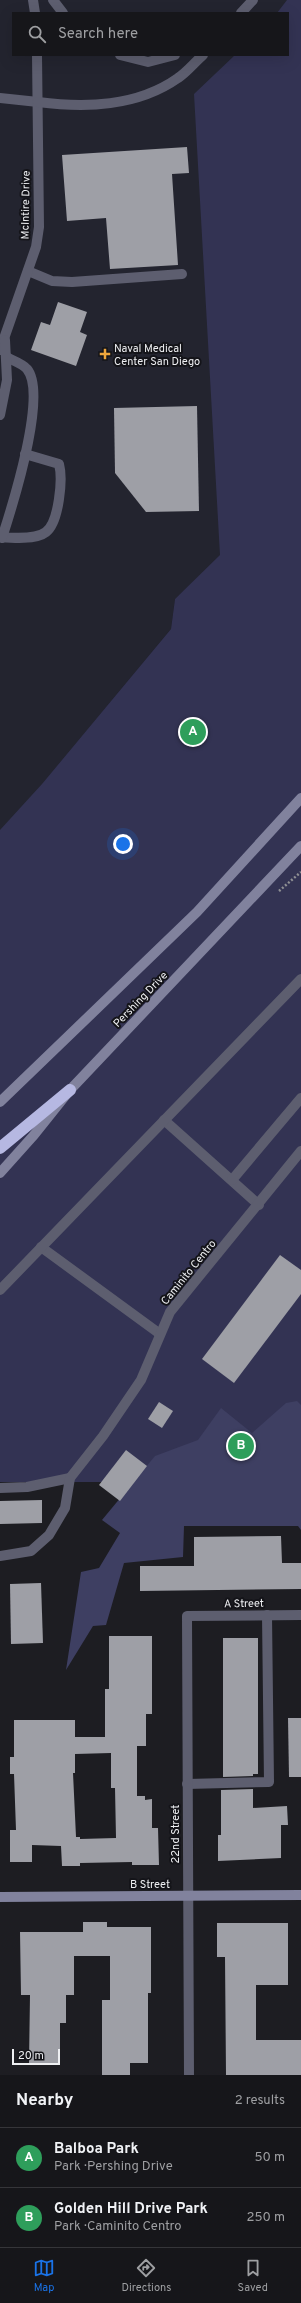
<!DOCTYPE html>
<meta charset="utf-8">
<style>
:root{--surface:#16161a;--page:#232327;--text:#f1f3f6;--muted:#9e9fa2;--line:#353539;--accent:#1a73e8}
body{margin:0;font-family:Overpass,sans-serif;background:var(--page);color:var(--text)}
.scale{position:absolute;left:12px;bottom:10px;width:48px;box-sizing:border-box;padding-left:4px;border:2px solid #eeeff2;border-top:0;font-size:11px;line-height:14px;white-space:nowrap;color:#eeeff2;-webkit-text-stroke:3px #141419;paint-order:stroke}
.you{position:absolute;left:123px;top:844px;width:14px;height:14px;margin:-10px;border:3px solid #fff;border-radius:50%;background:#1a73e8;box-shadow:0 0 0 6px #1a73e833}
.badge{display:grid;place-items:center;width:26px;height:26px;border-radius:50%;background:var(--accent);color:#fff;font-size:13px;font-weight:700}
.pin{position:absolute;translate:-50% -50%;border:2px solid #fff;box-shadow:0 1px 4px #0006}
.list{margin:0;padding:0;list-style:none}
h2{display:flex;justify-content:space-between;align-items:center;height:52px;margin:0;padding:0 16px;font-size:17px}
h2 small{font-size:13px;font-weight:400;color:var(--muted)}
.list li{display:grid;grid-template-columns:26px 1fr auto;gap:12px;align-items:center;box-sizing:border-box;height:60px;padding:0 16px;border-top:1px solid var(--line)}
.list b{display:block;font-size:15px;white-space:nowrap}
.list p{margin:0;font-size:13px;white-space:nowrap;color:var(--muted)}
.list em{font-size:13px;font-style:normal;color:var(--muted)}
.icon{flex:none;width:22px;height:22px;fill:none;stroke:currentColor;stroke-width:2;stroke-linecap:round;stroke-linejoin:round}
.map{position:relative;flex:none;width:301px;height:2075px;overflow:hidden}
.search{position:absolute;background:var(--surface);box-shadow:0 4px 16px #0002;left:12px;right:12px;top:12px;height:44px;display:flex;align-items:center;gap:10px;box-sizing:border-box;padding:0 14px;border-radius:0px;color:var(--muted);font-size:15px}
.sheet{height:172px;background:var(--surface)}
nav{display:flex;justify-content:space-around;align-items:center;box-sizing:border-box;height:56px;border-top:1px solid var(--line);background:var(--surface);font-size:11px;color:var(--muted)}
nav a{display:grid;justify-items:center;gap:2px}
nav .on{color:var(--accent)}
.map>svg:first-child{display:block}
</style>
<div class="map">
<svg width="301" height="2075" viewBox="0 0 301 2075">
<rect width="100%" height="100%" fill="#1d1d22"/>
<path fill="#23242f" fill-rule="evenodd" d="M0,0h301l-79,557 -47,42 -4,30 -171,206zM13,13h275v42h-275z"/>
<path fill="#333353" d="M287,0h14v1482h-301v-652l42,-46 129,-155 4,-30 45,-44 -26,-461 41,-39h53v-42h-11z"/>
<path fill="#3e3f62" d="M297,1401l4,4v125l-3,-4h-114l-1,31 -59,6 -18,62 -13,1 -27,44 15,-98 18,-4 21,-35 -18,-13 53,-64 43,-16 23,-32 31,25 34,-30z"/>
<g fill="#9e9fa6" fill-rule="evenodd">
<path d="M187,147l2,26 -17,1 6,91 -68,4 -4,-51 -39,3 -5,-66z"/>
<path d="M58,302l29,10 -7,20 7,3 -11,31 -45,-16 10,-28 9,3z"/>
<path d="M197,406l2,105 -53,1 -31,-39 -1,-65z"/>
<path d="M280,1255l21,15v24l-67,89 -32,-24z"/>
<path d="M159,1402l14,9 -11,17 -14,-9z"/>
<path d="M126,1450l21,16 -27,35 -21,-16z"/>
<path d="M42,1500v23l-42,1v-23z"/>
<path d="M281,1536l1,27h19v26l-161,2v-25h54v-29z"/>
<path d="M41,1583l2,60 -32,1 -1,-60z"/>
<path d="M109,1636h43v78h-6v32h-9v50h8v4l7,-1v29h6l1,37h-27v-3l-52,1v3h-18l-1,-20 -29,-1v17h-22v-32h6l-2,-56h-4v-17h4v-37h61v17h30v-48h4zM111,1753v35h4l1,50 -36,1v-2h-4l-3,-64h2v-19z"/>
<path d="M223,1638h35v136h-5v2l-30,1z"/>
<path d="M288,1718h13v59h-12z"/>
<path d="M253,1789v19l34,-2 1,19h-7v33l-63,3v-26h3v-45z"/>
<path d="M83,1922h24v5h44v66h-3v70h-18v12h-28v-75h8v-44h-36v39h-8v28h-6v40h-31l1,-68h-9l-1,-63h63z"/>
<path d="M217,1923h71v62h-32v55h45v35h-75l-1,-118h-8z"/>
</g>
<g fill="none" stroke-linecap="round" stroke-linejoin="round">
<path stroke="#8f9094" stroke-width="2.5" stroke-dasharray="2 2" stroke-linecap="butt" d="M279,891l22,-19"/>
<g stroke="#5d5e6f" stroke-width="10">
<path d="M28,271l24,10 20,1 110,-8"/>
<path d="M0,537c12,1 36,3 46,-5 13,-10 17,-53 13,-68l-34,-10"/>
<path d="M2,538c10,-31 46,-144 25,-169 -4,-5 -15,-9 -21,-12"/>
<path d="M164,1120l95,85"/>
<path d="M232,1180l69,-82"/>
<path d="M41,1247l119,87"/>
<path d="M0,1290l301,-311"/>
<path d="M187,1784l82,-2 -2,-167"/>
</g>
<g stroke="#5d5e6f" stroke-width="10">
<path d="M33,0l2,13"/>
<path d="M0,98l38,4"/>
<path d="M0,350l36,-103 3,-20 -2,-172"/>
<path d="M0,415l7,-35 -2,-40"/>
<path d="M0,1488l27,-1 43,-9"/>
<path d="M0,1556l31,-5 18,-16 16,-27 5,-30 33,-42 38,-56 29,-68 131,-161"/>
<path d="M189,2075l-2,-459 114,-1"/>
</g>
<g stroke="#5d5e6f" stroke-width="10">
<path d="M53,0l10,13"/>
<path d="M241,13l12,-13"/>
<path d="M120,55l28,7 27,-7"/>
<path d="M38,102c47,6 99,5 140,-24 9,-6 16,-15 25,-23"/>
</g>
<g stroke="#81829d" stroke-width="10">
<path d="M0,1102l197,-190 104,-114"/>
<path d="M0,1173l34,-38 36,-45 231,-244"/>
<path d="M0,1897l301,-2"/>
</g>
<path stroke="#b6b8e2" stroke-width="12" d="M0,1148l70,-58"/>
</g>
<path fill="#efa73d" stroke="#141419" stroke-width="1.5" d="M103 348h4v4h4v4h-4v4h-4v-4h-4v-4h4z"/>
<g text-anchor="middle" stroke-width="4" stroke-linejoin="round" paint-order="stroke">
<g font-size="11" fill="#eeeff2" stroke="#141419">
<text transform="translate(25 205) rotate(-89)" y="4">McIntire Drive</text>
<text transform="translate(140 999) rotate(-46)" y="4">Pershing Drive</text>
<text transform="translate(188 1272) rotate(-51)" y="4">Caminito Centro</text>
<text transform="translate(244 1603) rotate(-1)" y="4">A Street</text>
<text transform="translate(175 1834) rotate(-90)" y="4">22nd Street</text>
<text x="150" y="1888">B Street</text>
</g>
<g font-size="11" fill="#eeeff2" stroke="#141419" text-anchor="start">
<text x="114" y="352">Naval Medical<tspan x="114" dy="13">Center San Diego</tspan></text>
</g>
</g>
</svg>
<div class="scale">20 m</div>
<div class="you"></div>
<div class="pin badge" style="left:193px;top:732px;background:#2e9e5b">A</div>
<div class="pin badge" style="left:241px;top:1446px;background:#2e9e5b">B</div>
<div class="search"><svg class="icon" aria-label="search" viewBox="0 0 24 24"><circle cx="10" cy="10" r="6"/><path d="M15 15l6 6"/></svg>Search here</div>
</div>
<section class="sheet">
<h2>Nearby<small>2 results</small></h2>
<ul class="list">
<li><span class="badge" style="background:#2e9e5b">A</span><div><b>Balboa Park</b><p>Park · Pershing Drive</p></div><em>50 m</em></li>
<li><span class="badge" style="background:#2e9e5b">B</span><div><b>Golden Hill Drive Park</b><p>Park · Caminito Centro</p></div><em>250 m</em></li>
</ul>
</section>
<nav>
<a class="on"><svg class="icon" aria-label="map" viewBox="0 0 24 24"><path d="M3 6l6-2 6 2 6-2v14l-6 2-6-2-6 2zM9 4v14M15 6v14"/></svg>Map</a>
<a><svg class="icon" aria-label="directions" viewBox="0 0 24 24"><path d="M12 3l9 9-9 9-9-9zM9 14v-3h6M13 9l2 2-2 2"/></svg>Directions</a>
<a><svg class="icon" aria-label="saved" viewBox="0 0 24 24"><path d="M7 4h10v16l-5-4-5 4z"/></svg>Saved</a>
</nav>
